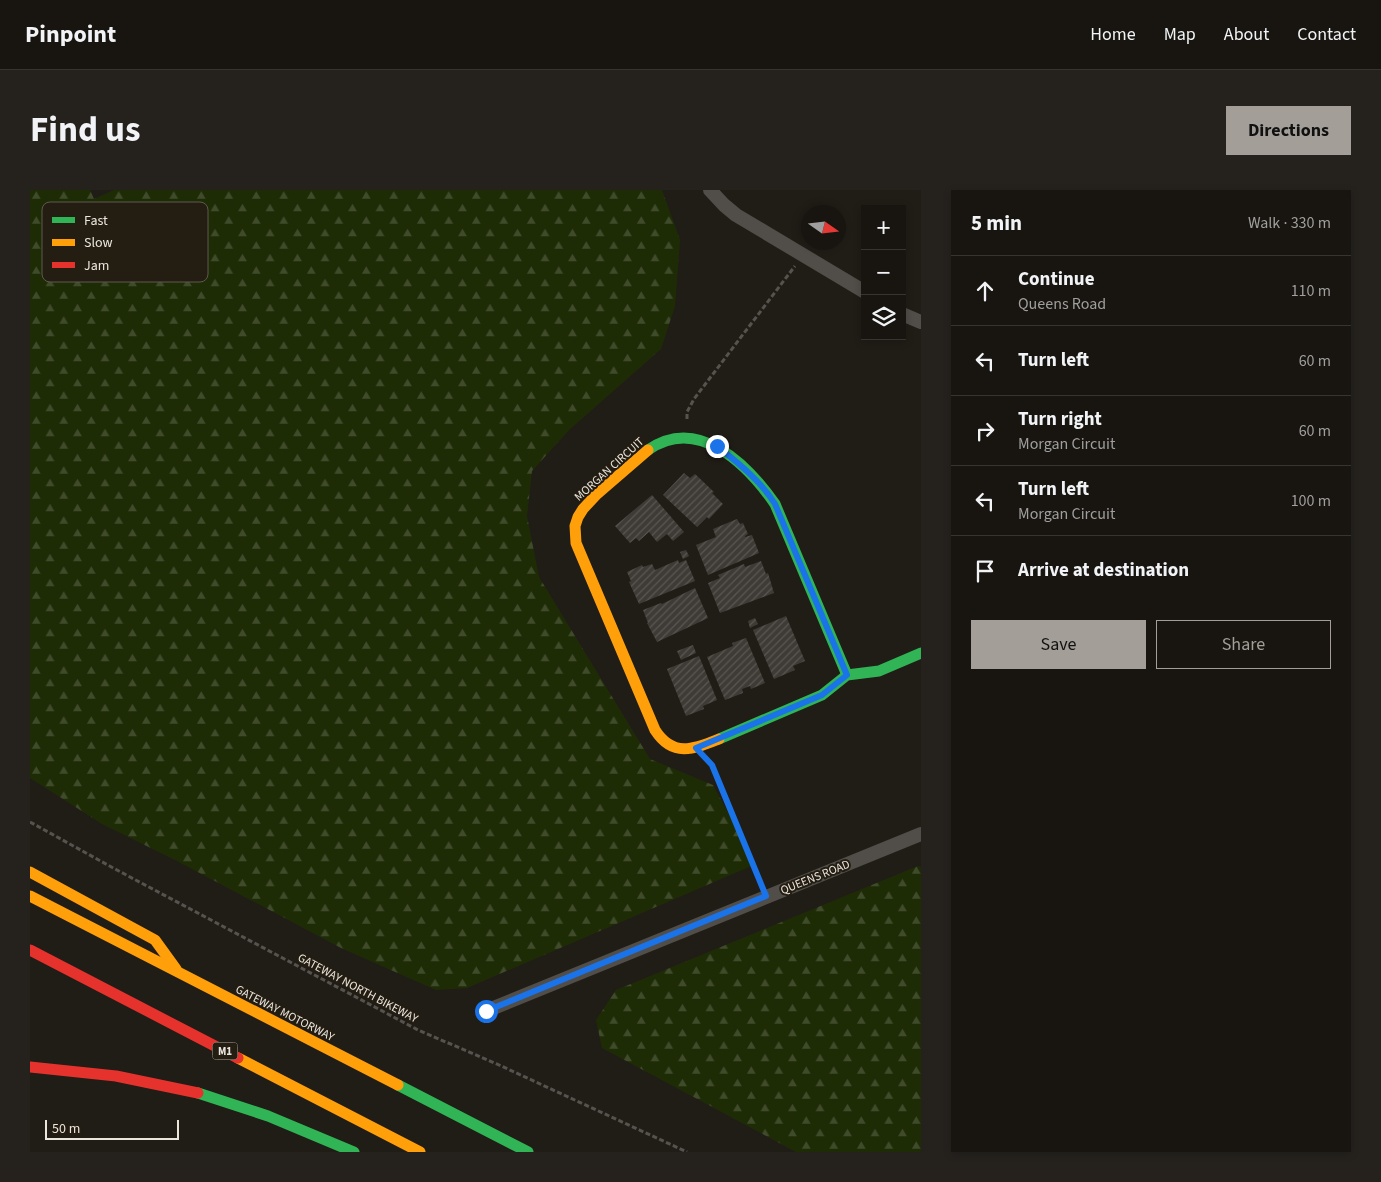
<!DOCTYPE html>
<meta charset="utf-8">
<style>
:root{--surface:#181510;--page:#25221e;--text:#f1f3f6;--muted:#9f9f9f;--line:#363430;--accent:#a39f98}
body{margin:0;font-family:"Source Sans 3",sans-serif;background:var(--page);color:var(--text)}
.controls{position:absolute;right:15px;top:15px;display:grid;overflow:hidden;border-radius:0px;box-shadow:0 2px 8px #0003}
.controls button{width:45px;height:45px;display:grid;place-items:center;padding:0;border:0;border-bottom:1px solid var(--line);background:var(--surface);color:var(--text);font:25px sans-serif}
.compass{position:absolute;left:771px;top:15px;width:45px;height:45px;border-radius:50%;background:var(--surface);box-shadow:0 2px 8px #0003;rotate:104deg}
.scale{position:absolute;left:15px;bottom:12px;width:134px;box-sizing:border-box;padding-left:5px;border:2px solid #eae6de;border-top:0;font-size:14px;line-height:18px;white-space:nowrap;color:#eae6de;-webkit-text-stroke:4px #241d12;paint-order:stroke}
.stop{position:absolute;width:15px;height:15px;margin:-11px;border:4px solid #1a73e8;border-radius:50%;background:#fff}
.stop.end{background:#1a73e8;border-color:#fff;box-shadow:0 1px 5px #0008}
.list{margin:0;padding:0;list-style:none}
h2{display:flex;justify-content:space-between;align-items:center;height:65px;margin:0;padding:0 20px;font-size:21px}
h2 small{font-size:16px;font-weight:400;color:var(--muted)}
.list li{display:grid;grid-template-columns:32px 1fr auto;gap:15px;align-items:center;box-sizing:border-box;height:70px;padding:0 20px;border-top:1px solid var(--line)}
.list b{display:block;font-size:19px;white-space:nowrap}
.list p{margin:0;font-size:16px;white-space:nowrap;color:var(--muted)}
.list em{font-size:16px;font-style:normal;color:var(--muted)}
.actions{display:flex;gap:10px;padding:15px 20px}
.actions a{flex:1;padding:11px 0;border:1px solid var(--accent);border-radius:0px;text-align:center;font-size:18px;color:var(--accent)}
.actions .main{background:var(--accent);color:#111}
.icon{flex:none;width:28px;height:28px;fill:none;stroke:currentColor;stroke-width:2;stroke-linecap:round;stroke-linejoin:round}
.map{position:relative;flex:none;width:891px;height:962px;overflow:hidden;border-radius:0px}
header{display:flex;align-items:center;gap:30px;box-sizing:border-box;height:70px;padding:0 25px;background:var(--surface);border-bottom:1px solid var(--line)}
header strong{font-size:24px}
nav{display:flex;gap:28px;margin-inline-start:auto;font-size:18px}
.intro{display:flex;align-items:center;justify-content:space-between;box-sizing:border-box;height:120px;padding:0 30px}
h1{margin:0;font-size:35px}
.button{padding:12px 22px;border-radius:0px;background:var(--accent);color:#111;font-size:18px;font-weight:700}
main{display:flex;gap:30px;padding:0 30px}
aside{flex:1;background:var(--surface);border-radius:0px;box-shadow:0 2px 8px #0003}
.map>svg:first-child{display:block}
</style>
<header>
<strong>Pinpoint</strong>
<nav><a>Home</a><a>Map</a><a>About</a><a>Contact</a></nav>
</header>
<div class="intro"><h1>Find us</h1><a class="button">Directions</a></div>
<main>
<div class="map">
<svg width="891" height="962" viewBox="0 0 891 962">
<defs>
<pattern id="forest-firs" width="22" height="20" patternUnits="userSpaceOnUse" patternTransform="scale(1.25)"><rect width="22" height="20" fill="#1e2c06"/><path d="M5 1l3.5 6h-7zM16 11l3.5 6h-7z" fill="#3f4b2a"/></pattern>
<pattern id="building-hatch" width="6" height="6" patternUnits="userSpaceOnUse" patternTransform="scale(1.25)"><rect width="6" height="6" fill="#3e3b36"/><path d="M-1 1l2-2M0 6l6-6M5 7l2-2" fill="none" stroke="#5a5753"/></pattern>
</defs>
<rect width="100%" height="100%" fill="#201c16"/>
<g fill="url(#forest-firs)">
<path d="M0,0h60l4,9 20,-9h548l18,50 -5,66 -14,43 -92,81 -37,41 -5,45 12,61 111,182 63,26 43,79 -289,124 -31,2 -95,-42 -164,-87 -75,-37 -72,-46z"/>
<path d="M888,676l3,1v285h-125l-194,-104 -6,-28 20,-30z"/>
</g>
<g fill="url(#building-hatch)">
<path d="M654,283l6,5 5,-4 19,18 -2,1 11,11 -14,15 -2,-2 -10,10 -34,-32z"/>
<path d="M622,305l32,37 -11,9 -6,-7 -10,8 -8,-10 -10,9 -3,-3 -6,5 -15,-17z"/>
<path d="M707,329l3,5 3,-1 5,11 -3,2v1l7,-2 7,18 -51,22 -12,-30 20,-8 -3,-8z"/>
<path d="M656,360l3,6 -6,3 -3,-7z"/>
<path d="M648,370l1,3 7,-3 9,21 -56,23 -10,-22 2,-1 -4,-9 15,-7 1,2 9,-3 3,6z"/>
<path d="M731,371l5,13 2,-1 6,20 -54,20 -12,-30 12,-5 -2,-3 26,-11 1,3z"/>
<path d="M665,398l13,30 -51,24 -10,-19h1l-5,-13 18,-7 1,1z"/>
<path d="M756,426l19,45 -12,5 2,4 -21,9 -21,-49z"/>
<path d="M725,428l3,6 -8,4 -2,-7z"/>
<path d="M716,448l19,45 -14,6 -1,-3 -8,3 1,4 -18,7 -18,-43 26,-11 -1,-3z"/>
<path d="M663,455l3,8 -15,7 -4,-9z"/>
<path d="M669,466l18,44 -14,6 1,3 -18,7 -19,-47z"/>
</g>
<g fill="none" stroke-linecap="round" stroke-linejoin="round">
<g stroke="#56524e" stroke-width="3" stroke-dasharray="5 2.5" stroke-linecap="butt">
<path d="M657,229v-7l7,-13 101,-133"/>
<path d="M678,571l3,4 50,119"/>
<path d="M0,632l85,47 303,161 79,34 190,88"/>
</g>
<g stroke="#514e4a" stroke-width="14">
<path d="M680,0l14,15 12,10 129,77"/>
<path d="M872,124l19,8"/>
<path d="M456,821l435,-177"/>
</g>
<g stroke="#30b455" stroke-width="11">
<path d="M618,260c50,-35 99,14 127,54l72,171"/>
<path d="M689,549l103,-44 25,-20 32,-4 42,-18"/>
<path d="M368,895l130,67"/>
<path d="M168,903l70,23 86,36"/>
</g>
<g stroke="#ff9f0a" stroke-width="11">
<path d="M618,260l-51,44 -14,15 -5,8 -3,9 1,17 79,187c18,28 39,19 64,9"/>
<path d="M0,682l125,68 21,29"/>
<path d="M0,706l368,189"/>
<path d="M208,868l182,94"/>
</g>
<g stroke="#e5322d" stroke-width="11">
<path d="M0,760l208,108"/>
<path d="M0,877l86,9 82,17"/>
</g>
</g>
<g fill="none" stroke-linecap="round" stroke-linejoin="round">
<path stroke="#1a73e8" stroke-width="6" d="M456,821l280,-115 -54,-131 -16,-17 126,-53 25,-20 -72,-171c-14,-23 -37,-41 -58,-58"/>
</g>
<g text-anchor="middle" stroke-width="4" stroke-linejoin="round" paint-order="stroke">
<rect fill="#241d12" stroke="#afaaa1" stroke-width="1" x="182.5" y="852.5" width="25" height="17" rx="4"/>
<g font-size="11" font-weight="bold" fill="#eae6de">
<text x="195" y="865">M1</text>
</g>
<g font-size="12" fill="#eae6de" stroke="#241d12">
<text transform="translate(579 279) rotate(-42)" y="4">MORGAN CIRCUIT</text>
<text transform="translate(785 687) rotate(-22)" y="4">QUEENS ROAD</text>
<text transform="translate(328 798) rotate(28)" y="4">GATEWAY NORTH BIKEWAY</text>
<text transform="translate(255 823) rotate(27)" y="4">GATEWAY MOTORWAY</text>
</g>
</g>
<rect x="12" y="12" width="166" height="80" rx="8" fill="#241d12" stroke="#5f594f" stroke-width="1"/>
<rect x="22" y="27" width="23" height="6" fill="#30b455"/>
<rect x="22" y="49" width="23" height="7" fill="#ff9f0a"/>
<rect x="22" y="72" width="23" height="6" fill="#e5322d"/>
<g font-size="14" fill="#eae6de">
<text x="54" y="35">Fast</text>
<text x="54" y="57">Slow</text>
<text x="54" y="80">Jam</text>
</g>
</svg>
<div class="controls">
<button>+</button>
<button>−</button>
<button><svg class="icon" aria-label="layers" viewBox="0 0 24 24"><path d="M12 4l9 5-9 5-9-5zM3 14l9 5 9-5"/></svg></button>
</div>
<svg class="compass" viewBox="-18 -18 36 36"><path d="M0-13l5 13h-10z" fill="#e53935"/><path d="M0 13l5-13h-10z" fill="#9f9f9f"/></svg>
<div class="scale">50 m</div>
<div class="stop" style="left:456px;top:821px"></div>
<div class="stop end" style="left:687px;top:256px"></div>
</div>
<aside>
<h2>5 min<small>Walk · 330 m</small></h2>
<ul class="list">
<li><svg class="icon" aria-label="ahead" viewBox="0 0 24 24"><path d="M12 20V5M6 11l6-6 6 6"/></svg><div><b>Continue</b><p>Queens Road</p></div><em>110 m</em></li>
<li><svg class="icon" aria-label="left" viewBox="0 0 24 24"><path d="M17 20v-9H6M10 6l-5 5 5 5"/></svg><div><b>Turn left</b></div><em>60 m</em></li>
<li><svg class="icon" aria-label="right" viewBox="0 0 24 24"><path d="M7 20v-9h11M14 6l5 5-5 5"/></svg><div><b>Turn right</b><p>Morgan Circuit</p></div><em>60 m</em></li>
<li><svg class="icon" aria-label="left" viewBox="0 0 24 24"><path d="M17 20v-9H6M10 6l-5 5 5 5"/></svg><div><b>Turn left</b><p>Morgan Circuit</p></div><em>100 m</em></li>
<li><svg class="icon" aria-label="arrive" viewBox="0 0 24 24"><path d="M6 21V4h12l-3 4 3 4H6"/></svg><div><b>Arrive at destination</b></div></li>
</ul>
<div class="actions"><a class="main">Save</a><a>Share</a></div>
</aside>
</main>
